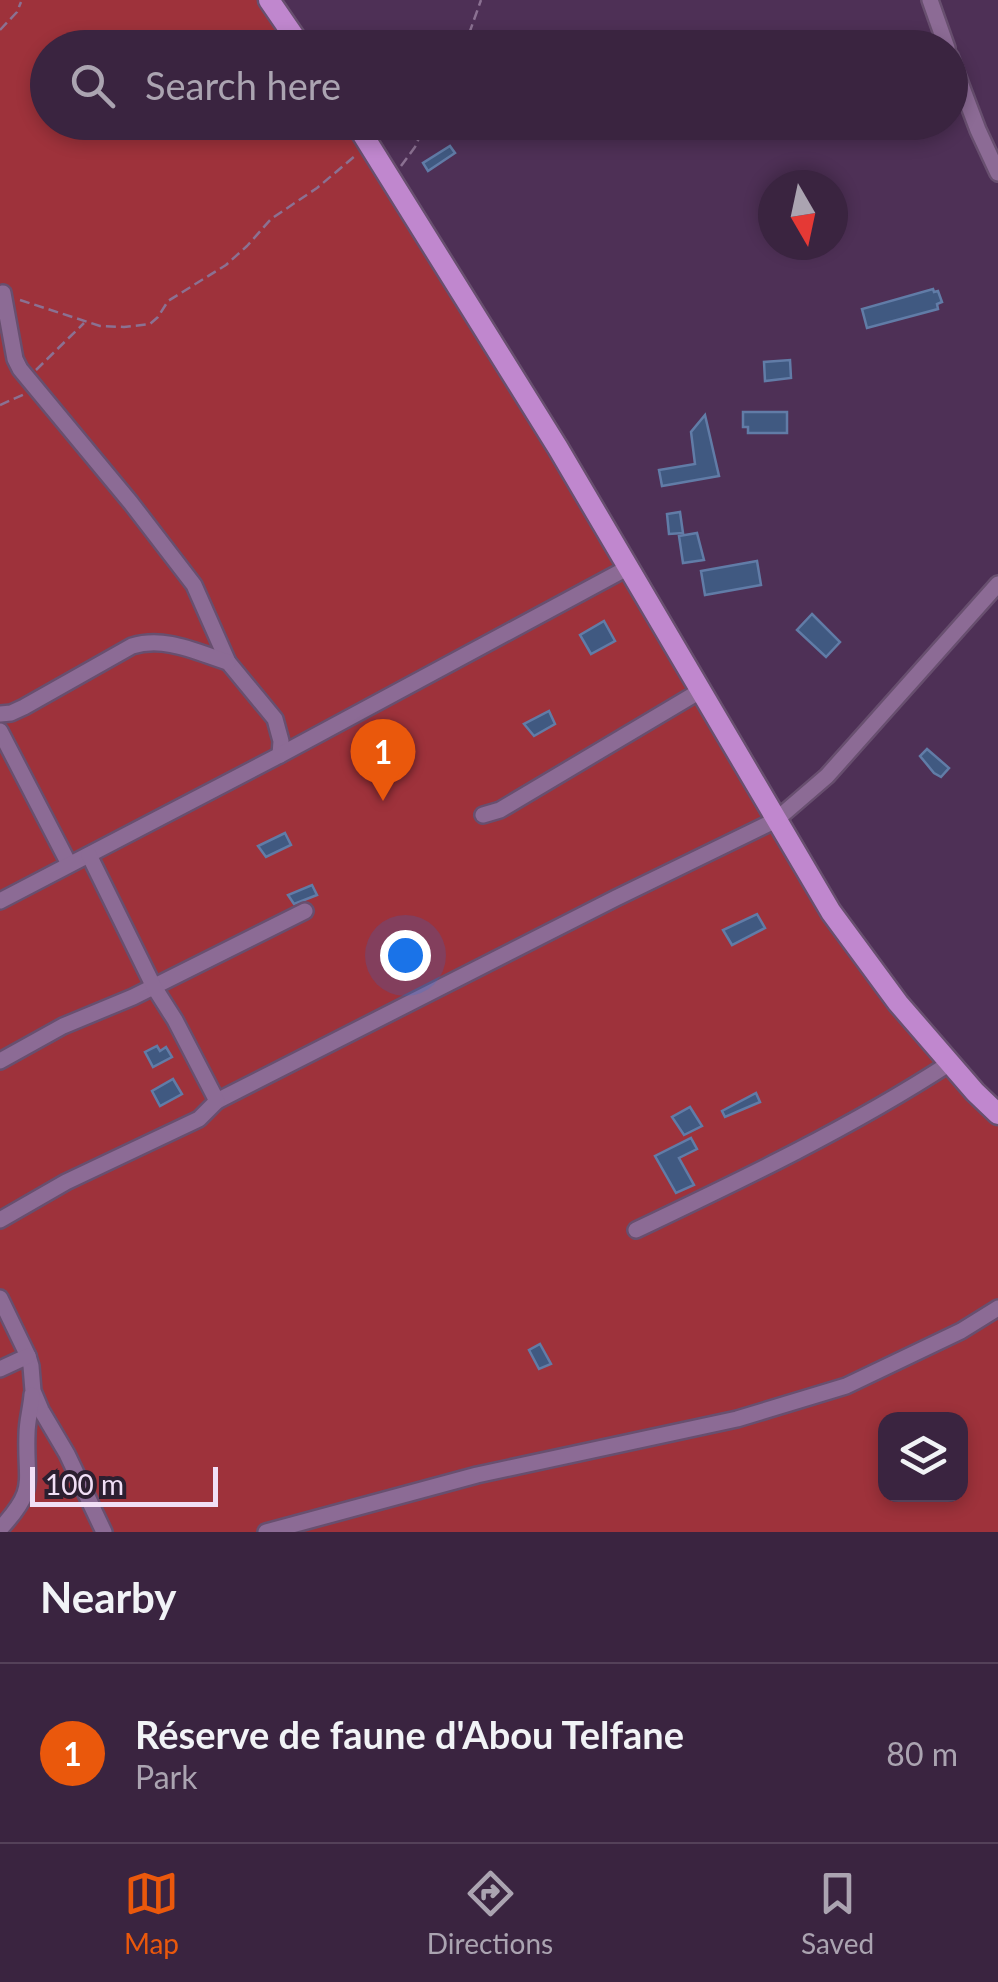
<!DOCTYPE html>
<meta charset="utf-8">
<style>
:root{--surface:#3a2440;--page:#412c47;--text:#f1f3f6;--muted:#aba4b1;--line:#544159;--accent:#ea580c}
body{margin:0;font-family:Lato,sans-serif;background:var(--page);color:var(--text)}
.controls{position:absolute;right:30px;bottom:30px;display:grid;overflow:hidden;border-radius:20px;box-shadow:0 5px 15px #0003}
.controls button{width:90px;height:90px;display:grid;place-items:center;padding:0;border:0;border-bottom:2px solid var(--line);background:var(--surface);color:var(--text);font:50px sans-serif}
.compass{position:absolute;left:758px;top:170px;width:90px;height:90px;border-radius:50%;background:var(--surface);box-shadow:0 5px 15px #0003;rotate:171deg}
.scale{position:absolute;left:30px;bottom:25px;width:188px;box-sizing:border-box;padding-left:10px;border:5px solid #f1dff6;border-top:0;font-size:28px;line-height:35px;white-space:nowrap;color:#f1dff6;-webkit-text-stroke:8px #2c1f30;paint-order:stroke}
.you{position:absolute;left:405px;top:955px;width:35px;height:35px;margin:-25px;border:8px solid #fff;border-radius:50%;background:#1a73e8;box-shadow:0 0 0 15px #1a73e833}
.badge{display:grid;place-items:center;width:65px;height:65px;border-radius:50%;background:var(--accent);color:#fff;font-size:32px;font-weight:700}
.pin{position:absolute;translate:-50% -82px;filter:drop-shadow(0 2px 5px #0008)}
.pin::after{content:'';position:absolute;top:52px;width:35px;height:30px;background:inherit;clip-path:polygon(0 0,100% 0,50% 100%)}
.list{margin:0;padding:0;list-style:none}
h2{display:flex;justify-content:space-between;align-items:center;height:130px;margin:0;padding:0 40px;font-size:42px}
h2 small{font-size:32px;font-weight:400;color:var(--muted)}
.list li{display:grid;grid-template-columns:65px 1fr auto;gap:30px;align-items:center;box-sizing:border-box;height:180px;padding:0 40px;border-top:2px solid var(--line)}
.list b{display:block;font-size:38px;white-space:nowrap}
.list p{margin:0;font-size:32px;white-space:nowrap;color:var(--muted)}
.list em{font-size:32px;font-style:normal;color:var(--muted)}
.icon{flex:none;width:55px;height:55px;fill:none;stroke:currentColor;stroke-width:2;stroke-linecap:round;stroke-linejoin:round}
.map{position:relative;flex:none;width:998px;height:1532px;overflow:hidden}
.search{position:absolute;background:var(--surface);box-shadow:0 5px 15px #0003;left:30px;right:30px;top:30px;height:110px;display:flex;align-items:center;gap:25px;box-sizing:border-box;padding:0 35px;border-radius:55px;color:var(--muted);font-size:38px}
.sheet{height:310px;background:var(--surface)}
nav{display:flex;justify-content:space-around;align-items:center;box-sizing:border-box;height:140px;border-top:2px solid var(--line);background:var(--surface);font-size:28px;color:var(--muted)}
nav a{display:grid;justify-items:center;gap:5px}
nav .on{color:var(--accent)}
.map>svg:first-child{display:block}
</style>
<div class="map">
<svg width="998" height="1532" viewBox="0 0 998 1532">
<rect width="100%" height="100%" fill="#4e3056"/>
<path fill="#9e323b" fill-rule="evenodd" d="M0,0h269l33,47 -254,1v74l307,1 476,789 167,198v422h-998zM886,1420h74v74h-74z"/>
<g fill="#405981" stroke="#617ca7" stroke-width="2.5">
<path d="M450,146l5,7 -27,18 -5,-8z"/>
<path d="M933,289l1,3 4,-1 4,11 -5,2 1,5 -71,19 -5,-19z"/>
<path d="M790,360l1,18 -26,3 -1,-19z"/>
<path d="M743,412h44v21h-39v-6h-5z"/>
<path d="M705,415l14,61 -57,10 -3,-16 36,-6 -4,-32z"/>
<path d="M680,512l3,21 -14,1 -2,-20z"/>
<path d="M697,533l7,27 -21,3 -4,-27z"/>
<path d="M757,561l4,24 -56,10 -4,-24z"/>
<path d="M812,614l28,28 -14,15 -29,-27z"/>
<path d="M604,621l11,20 -24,13 -11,-19z"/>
<path d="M549,711l6,13 -21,12 -10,-12z"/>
<path d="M927,749l22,19 -8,9 -7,-4 -14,-17z"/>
<path d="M285,833l6,12 -25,12 -8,-11z"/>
<path d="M312,885l5,10 -23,9 -6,-9z"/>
<path d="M757,914l8,14 -33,17 -9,-15z"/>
<path d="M157,1046l3,5 6,-4 6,10 -19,10 -8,-15z"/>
<path d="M173,1079l9,15 -22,12 -8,-15z"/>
<path d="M756,1093l4,9 -35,15 -3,-6z"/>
<path d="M690,1107l12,19 -18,9 -12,-18z"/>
<path d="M691,1138l6,11 -18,9 15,27 -18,8 -21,-37z"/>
<path d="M540,1344l11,20 -12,5 -10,-19z"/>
</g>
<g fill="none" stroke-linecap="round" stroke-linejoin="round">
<defs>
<g id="minor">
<path d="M930,0l17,48"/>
<path d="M950,56l28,74 20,43"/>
<path d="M3,293l12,66 5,10 111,134 63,82 34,77 47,57 6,22 -1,14"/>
<path d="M0,714l11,-1 13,-6 108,-61c33,-10 64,6 96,16"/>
<path d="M0,731l69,133"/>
<path d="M483,815l17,-5 200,-119"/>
<path d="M0,901l280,-146 349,-188"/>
<path d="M0,1061l63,-35 70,-29 172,-86"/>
<path d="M217,1101l399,-203 160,-78 51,-44 171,-192"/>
<path d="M0,1220l66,-38 133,-63 18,-18 -42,-81 -21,-33 -65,-132"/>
<path d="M636,1230c107,-51 214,-102 314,-167"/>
<path d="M0,1298l28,58 3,10 2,25 8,19 26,44 37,78"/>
<path d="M0,1369l28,-13"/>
<path d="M0,1529c38,-41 25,-45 27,-95 0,-13 4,-26 5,-39"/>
<path d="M266,1532l211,-57 260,-56 109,-33 115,-55 37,-23"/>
</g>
<g id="major">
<path d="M269,0l33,48"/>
<path d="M355,122l203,326 273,464 67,91 77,89 23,22"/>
</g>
</defs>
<use href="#minor" stroke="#684f6f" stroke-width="20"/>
<use href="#major" stroke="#684f6f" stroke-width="25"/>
<g stroke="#8b7192" stroke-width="2.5" stroke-dasharray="10 5" stroke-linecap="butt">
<path d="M0,30l17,-18 4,-10"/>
<path d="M464,48l17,-48"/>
<path d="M401,166l14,-19 11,-25"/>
<path d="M20,300l80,26 24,1 26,-3 8,-7 10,-16 58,-36 21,-19 24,-27 46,-31 38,-32"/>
<path d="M36,370l48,-47"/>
<path d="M0,405l25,-11"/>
</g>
<use href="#minor" stroke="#8c6b95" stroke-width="15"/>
<use href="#major" stroke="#c087ce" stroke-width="20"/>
</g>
</svg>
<div class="controls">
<button><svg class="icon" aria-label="layers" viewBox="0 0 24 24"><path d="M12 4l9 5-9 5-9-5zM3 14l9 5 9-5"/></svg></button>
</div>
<svg class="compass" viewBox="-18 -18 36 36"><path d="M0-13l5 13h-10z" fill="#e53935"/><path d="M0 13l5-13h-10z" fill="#aba4b1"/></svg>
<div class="scale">100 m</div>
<div class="you"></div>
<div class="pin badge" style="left:383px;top:801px">1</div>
<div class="search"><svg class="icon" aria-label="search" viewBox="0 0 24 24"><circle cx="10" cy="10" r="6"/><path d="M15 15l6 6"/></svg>Search here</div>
</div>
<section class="sheet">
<h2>Nearby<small></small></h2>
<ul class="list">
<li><span class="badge">1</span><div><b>Réserve de faune d'Abou Telfane</b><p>Park</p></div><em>80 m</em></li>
</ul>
</section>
<nav>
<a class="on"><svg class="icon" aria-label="map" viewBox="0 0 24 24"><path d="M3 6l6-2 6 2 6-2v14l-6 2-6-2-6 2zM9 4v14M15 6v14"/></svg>Map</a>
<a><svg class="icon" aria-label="directions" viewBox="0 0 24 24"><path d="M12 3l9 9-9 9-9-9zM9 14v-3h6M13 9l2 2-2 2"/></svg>Directions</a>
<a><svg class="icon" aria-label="saved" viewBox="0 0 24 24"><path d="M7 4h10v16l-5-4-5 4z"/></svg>Saved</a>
</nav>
